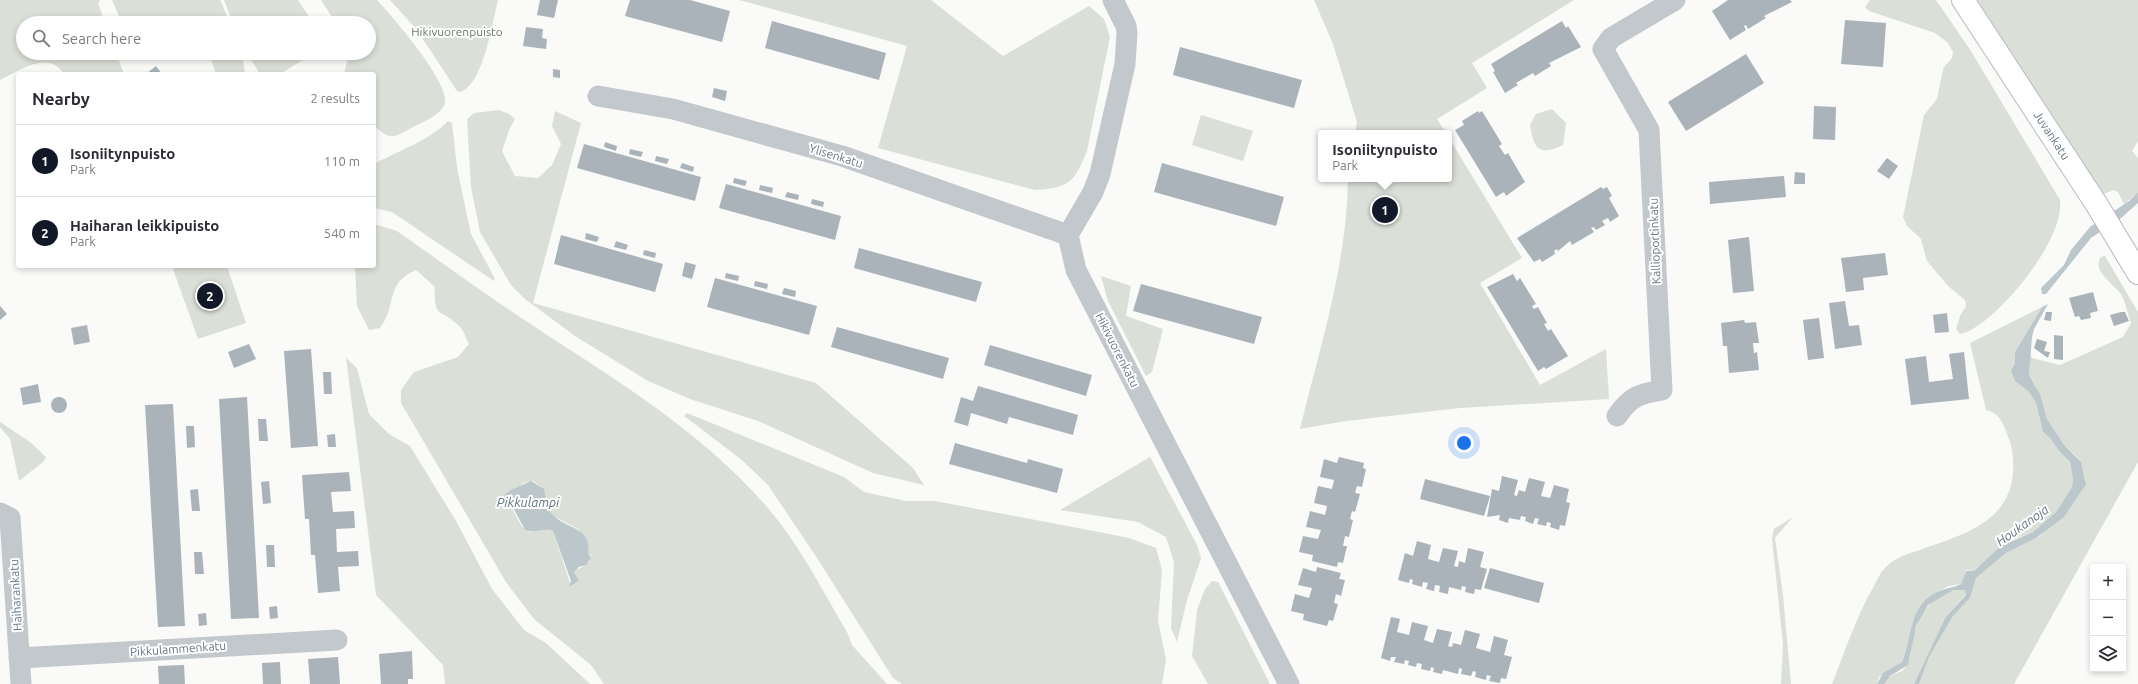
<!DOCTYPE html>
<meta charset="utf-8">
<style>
:root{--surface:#fff;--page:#f2f2f3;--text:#2b2b33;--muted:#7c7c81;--line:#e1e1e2;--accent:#111827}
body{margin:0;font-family:Ubuntu,sans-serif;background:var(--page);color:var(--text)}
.controls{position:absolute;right:12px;bottom:12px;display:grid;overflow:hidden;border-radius:4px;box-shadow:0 2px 6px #0003}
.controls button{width:36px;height:36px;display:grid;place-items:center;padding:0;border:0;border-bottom:1px solid var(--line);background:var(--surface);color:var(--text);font:20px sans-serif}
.you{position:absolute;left:1464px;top:443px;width:14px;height:14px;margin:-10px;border:3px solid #fff;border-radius:50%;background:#1a73e8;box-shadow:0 0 0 6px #1a73e833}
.badge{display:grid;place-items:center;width:26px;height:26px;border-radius:50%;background:var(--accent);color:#fff;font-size:13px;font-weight:700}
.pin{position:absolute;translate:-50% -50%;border:2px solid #fff;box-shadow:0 1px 4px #0006}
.popup{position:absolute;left:1318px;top:130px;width:134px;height:52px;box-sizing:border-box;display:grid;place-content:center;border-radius:4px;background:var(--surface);filter:drop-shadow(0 1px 3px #0005);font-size:13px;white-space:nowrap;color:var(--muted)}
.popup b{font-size:15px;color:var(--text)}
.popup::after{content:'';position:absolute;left:50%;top:100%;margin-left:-8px;border:8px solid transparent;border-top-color:var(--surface)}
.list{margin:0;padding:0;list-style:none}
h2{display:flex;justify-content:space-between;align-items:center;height:52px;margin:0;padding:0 16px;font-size:17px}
h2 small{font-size:13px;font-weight:400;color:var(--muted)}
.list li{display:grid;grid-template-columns:26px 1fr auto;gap:12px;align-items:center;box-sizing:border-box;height:72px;padding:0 16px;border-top:1px solid var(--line)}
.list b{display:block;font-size:15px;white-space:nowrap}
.list p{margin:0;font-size:13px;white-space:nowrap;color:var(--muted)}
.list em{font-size:13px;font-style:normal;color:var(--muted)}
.icon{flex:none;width:22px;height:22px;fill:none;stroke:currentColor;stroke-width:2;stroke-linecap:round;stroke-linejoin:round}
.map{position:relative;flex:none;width:2138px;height:684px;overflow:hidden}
.search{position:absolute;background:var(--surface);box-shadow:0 2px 6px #0003;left:16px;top:16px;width:360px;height:44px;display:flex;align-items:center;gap:10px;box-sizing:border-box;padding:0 14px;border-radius:22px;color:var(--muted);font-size:15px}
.panel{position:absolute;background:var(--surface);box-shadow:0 2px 6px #0003;left:16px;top:72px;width:360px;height:196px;border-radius:4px}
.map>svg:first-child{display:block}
</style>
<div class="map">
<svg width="2138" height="684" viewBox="0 0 2138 684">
<rect width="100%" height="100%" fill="#fafaf8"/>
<g fill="#dadfd7" fill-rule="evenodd">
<path d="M0,0h100l-2,3 7,20h-82v30h93l8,21h-60c-16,-25 -45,-3 -64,6z"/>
<path d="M112,0h108l10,23h-108z"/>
<path d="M224,0h74l15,23h-80z"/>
<path d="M321,0h56c15,16 73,83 68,103 -3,12 -24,20 -34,25 -17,11 -22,11 -37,-2v-52h-30l5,-21h20v-30h-33z"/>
<path d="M390,0h108c-6,23 -14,82 -37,92l-4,-1 -40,-61z"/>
<path d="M739,0h192l72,56 86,-50 15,13 6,18 -23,114c-13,31 -17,37 -52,39l-157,-42 29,-102z"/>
<path d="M1314,0h260l-102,63 15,25 -50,31 9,14h-91l2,-11 -24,-78z"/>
<path d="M1870,0h66l35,51 89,149c5,39 -59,117 -93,132l-7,2 -4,-5 4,-13 6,-10 -1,-6 -17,-14 -21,-25 -6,-22 -14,-13 -4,-9 21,-102 13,-16 5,-25 2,-7 8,-9 1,-6 -6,-10 -12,-9 -66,-22 -4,-4z"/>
<path d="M1974,0h164v141l-6,10 6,7v34l-14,12 -6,-12 -4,-2 -11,4z"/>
<path d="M209,53h33l3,21h-29z"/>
<path d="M247,53h67l-34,21h-20z"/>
<path d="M1552,109l14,14 -3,22c-24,11 -29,5 -33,-20l6,-11z"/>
<path d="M499,110l10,4 6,5 -6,11 -7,21 13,25 23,2 14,-13 9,-21 -9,-18 3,-15 26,12 -48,180 283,80 97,85 11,17 -51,-12 -115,-52 -68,-22 -42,-18 -73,-45 -50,-37 -14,-14 -31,-53 -9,-45 -4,-68 7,-6z"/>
<path d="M1201,115l52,16 -10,30 -51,-16z"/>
<path d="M448,121l4,2 5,45 14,66 24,45 -1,2 -102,-69 -18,-4v-44c24,-13 55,-23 74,-43z"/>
<path d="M1449,138l73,120 -42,25 60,102 66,-36 3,50 -149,9 -114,13 -46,8c20,-82 47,-165 48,-250h101z"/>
<path d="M374,224l23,7c47,33 93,67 141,98 83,54 170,107 234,184 30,36 51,79 75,119l5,13 35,39h-283l-13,-19 -57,-46 -28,-37 -105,-179v-13l13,-18 44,-15 11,-13c-3,-5 -5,-13 -9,-17 -17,-19 -27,-6 -25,-40l-19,-17c-32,14 -18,34 -36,58l-11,2 -12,-24 -2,-40h19zM533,481l8,6 6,19 6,10 25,13 10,16 -1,7 4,4c-1,9 -11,12 -17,15l4,11 -7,4 -18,-55 -8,-2 -16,3 -7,-5 -14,-26 15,-18z"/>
<path d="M2105,256l33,56v150l-124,222h-95l10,-27 24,-41 17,-18 6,-20 30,-25 34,-17 46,-56 -9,-23 -12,-11 -18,-27 -10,-31 -8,-13 1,-20 2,3 28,7 63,-28 8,-14c-3,-8 -5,-19 -9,-27 -4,-10 -32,-24 -21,-39z"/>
<path d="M181,266h46l19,57 -48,16 -25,-70z"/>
<path d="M1101,276l30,10 -5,30 37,13 -11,43 -6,4 -38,-75z"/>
<path d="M2042,307l-27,45v11l-3,4 7,17 10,8 7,11 7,29 7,6 9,13 11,11 3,18 -1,7 -16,25 -23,20 -24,9 -35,30 -8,-1 -5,14 -12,2 -14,7 -13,11 -20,58 -23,15 -2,7h-45c13,-33 24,-67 42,-98 3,-6 6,-13 11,-18 9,-10 22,-14 35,-18 37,-14 83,-24 92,-69 2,-13 2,-30 -3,-42 -5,-13 -8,-26 -23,-29l-16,-67z"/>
<path d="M346,358l11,10 12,46 20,20 21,12 46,75 36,68 32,41 22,13 44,41h-145l-2,-19 -67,-70z"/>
<path d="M687,413l157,64 20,15 42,9h29l169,32 25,5 27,10 6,22 -4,51 8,38 -4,25h-260l-9,-6 -76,-120 -49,-73 -26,-25 -58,-44z"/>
<path d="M0,422l30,20 16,15 -3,5 -24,19 -9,-42 -10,-12z"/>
<path d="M1150,457l47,88 4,13 -14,42 -10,42 -6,-14 3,-66 -8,-25 -28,-15 -78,-12z"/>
<path d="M1793,517l-18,21 8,57 8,89h-10l2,-39 -11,-107 2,-9z"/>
<path d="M1212,581l6,1 52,102h-62l-16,-28 5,-46 8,-21z"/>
<path d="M1958,589l7,1 2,3 -22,25 -31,66h-30c4,-11 15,-9 21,-16 7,-8 5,-18 7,-27 5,-24 20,-48 46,-52z"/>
</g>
<g fill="#bbc7cb">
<path d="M2138,192v11l-17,15 -30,20 -45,56h-4l-1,-6 23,-23 7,-15 19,-23 39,-26z"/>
<path d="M2048,304l-14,25 -2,8 -3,38 11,19 7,25 18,27 16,16 5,22 -22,33 -28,21 -30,15 -30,25 -6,20 -17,18 -24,41 -10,27h-5l31,-66 21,-23 -1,-5h-12l-25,15 -12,21 -8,39 -18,11 -6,8h-7l6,-11 19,-11c11,-25 6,-56 35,-70 8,-4 16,-4 24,-8l5,-13h8l27,-25 32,-14 23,-20 16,-25 1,-7 -3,-18 -11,-11 -9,-13 -7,-6 -7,-29 -7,-11 -14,-11 -4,-11 4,-7v-11l27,-45z"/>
<path d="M531,481l13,8c2,9 2,19 9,26 13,14 39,12 35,38l3,5 -5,7 -7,2 -5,5 5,9 -8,5 -2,-1 2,-4 -18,-50c-9,-4 -18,3 -28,-1l-15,-28 -8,-4 7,-7z"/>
</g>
<g fill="#aab3b9">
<path d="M540,0h18l-4,18 -17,-3z"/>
<path d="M630,0h60l40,11 -8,31 -97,-26z"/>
<path d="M1728,0h62l2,2 -28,14 2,2 -18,11 -2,-4 -2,1 2,4 -16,10 -18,-29z"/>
<path d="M1845,20l41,3 -3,44 -42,-3z"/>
<path d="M772,21l114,32 -7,27 -114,-32z"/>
<path d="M1562,21l4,7 2,-2 13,21 -32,16 2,3 -16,10 -2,-3 -17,10 2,2 -13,8 -12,-21 2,-1 -4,-7z"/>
<path d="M526,27l17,2 -1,9 5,1 -1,10 -23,-3z"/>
<path d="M1180,47l122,33 -8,28 -121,-33z"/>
<path d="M1746,54l18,29 -78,48 -18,-29z"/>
<path d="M156,66l6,8h-16z"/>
<path d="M553,69l7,1v8l-7,-1z"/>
<path d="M714,88l13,3 -2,10 -13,-4z"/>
<path d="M1814,106l22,1 -1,33 -22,-1z"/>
<path d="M1478,111l1,2 3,-2 20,33 -3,2 6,9 3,-2 17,29 -19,14 -2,-4 -8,5 -41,-67 9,-5 -2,-4z"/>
<path d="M605,142l12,4 -1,5 -12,-4z"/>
<path d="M584,144l117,33 -6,24 -118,-33z"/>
<path d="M630,149l13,3 -2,5 -12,-3z"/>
<path d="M656,156l13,3 -2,5 -12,-3z"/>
<path d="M1887,158l11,8 -9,13 -12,-8z"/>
<path d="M682,163l12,4 -1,5 -13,-4z"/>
<path d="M1162,163l122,34 -8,29 -122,-34z"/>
<path d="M1795,172l10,1v11h-11z"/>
<path d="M1784,176l2,21 -76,7 -1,-22z"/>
<path d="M734,178l13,3 -2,5 -12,-3z"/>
<path d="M726,184l115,32 -6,24 -116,-32z"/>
<path d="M760,185l13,3 -1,5 -13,-3z"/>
<path d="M1601,187l2,2 4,-2 5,9 -3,2 10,18 -9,6 -2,-4 -6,3 3,4 -9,5 -2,-3 -3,1 3,4 -22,13 -2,-4 -12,10 -1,-2 -3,2 1,3 -13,8 -2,-3 -6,3 -17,-24z"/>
<path d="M787,192l12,3 -1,5 -13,-3z"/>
<path d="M812,199l12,3 -1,5 -12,-3z"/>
<path d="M586,233l13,4 -2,5 -12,-3z"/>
<path d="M561,235l102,29 -8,28 -101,-28z"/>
<path d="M1749,237l5,54 -21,2 -5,-53z"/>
<path d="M616,241l12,4 -2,5 -12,-3z"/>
<path d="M859,248l123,34 -6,20 -122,-34z"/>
<path d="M644,250l12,3 -1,5 -12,-3z"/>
<path d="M1885,253l3,22 -25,3 1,12 -18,2 -5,-34z"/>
<path d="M685,262l11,3 -4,14 -10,-3z"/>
<path d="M726,273l13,3 -1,5 -13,-3z"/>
<path d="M1513,274l4,7 3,-3 16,26 -4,2 2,3 4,-2 9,16 -3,1 4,7 3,-2 17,27 -22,13 -2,-2 -6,4 -51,-84z"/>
<path d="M715,278l102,28 -8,29 -102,-28z"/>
<path d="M755,281l13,3 -1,5 -13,-3z"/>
<path d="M1141,284l121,33 -8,27 -121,-33z"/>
<path d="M784,288l12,3 -1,6 -13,-3z"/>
<path d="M2093,292l5,19 -8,2 1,5 -10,2 -2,-4 -4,1 -6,-19z"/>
<path d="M1845,301l4,25 10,-1 3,20 -27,4 -6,-46z"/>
<path d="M0,306l7,8 -7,6z"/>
<path d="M2046,312h6l-1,9 -7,-1z"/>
<path d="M2121,312h4l4,9 -15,5 -4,-11z"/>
<path d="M1947,313l2,19 -14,1 -2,-18z"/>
<path d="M1819,318l5,40 -16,2 -5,-40z"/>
<path d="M1744,320l1,3 11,-1 3,21h-6l1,10 3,-1 2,18 -30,3 -2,-27h-4l-2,-23z"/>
<path d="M87,325l3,17 -16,3 -3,-17z"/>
<path d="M837,327l112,31 -6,21 -112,-32z"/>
<path d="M2054,335l9,1v24l-9,-1z"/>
<path d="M2037,339l10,3 -3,9 6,1 -2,6 -14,-10z"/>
<path d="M249,344l7,15 -22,9 -6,-16z"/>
<path d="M990,345l102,30 -6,21 -102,-31z"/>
<path d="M311,349l7,97 -27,2 -7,-97z"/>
<path d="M1964,352l5,47 -58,6 -6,-46 21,-3 3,26 24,-3 -4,-25z"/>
<path d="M323,372h8l1,22h-8z"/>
<path d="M38,384l3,18 -18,3 -3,-17z"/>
<path d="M978,386l100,29 -5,20 -64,-18 -2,7 -36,-11 -3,13 -14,-4 7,-25 12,4z"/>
<path d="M247,397l12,221 -28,1 -12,-220z"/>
<circle cx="59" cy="405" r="8"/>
<path d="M173,404l12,222 -27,1 -13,-222z"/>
<path d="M258,419h8l2,22h-9z"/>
<path d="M186,426h8l1,21 -8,1z"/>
<path d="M335,434l1,13h-8l-1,-12z"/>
<path d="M955,443l72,20 1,-4 35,10 -6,24 -108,-29z"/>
<path d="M1339,457l25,6 -1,5 3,1 -4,18 -5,-1 -2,7 5,1 -5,18 -3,-1 -2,8 3,1 -4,17 -4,-1 -2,10h4l-4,17 -5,-1 -1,5 -25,-6 1,-6 -14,-3 4,-16 15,3 3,-9 -15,-3 4,-16 15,4 2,-9 -13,-3 4,-17 14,3 2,-9 -14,-3 4,-18 13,4z"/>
<path d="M349,472l2,19 -20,1 2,20 21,-1 1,17 -19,1 1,23 21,-1 1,15 -21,1 2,24 -22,2 -3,-38h-4l-2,-36h-4l-3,-44z"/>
<path d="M1502,476l16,4 -4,15 3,1 2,-6 6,2 4,-14 16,4 -4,14 9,2 4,-13 15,4 -3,13 4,1 -5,23 -5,-1 -1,5 -9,-3 1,-4 -4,-1 -1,4 -9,-2 2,-5 -4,-1 -2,6 -8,-3 1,-4 -5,-1 -1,4 -11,-2 -1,5 -9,-3 1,-5 -13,2 5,-28 7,2z"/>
<path d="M1425,479l65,17 -6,20 -64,-17z"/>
<path d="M269,481l2,22 -8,1 -2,-22z"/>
<path d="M198,489l2,22h-8l-2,-21z"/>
<path d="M1417,541l14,4 -3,14 11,3 4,-14 15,3 -4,15 4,1 1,-6 6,2 3,-15 16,4 -4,15 7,2 -6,21 -6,-1 -1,5 -9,-2 1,-5 -4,-1 -1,4 -12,-3 -1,7 -9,-2 1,-6 -5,-1 -1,6 -8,-2 2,-6 -5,-1 -1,5 -10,-3 1,-4 -3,-1 -1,4 -11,-3 7,-27 8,3z"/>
<path d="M266,545h8l1,22h-8z"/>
<path d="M194,552h8l2,22h-9z"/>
<path d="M1317,567l24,6 -2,6 6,1 -4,16 -5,-2 -2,9 4,1 -5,17 -4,-1 -2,6 -24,-6 1,-6 -13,-3 4,-17 14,4 3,-10 -14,-3 5,-17 13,4z"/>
<path d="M1490,568l54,15 -5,20 -55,-15z"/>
<path d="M277,606l1,12 -8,1 -1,-12z"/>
<path d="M206,613l1,12 -8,1 -1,-12z"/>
<path d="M1391,617l9,2 -3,13 12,3 3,-13 16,4 -4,14 9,3 4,-14 15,3 -4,14 4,1 1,-4 8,2 4,-15 15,4 -4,14 14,4 4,-16 14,4 -4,15 8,2 -6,22 -5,-1 -1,5 -11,-2 2,-5 -4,-1 -1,5 -11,-3 1,-5 -3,-1 -2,5 -10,-2 1,-5 -3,-1 -1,6 -15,-4 -1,4 -9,-2 1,-4 -3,-1 -1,4 -9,-2 1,-5 -5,-1 -1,4 -8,-2 1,-4 -4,-1 -1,4 -10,-2 2,-5h-5l-1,4 -9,-3z"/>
<path d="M412,651l1,28h-5v5h-27l-2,-30z"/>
<path d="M338,657l2,27h-30l-2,-25z"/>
<path d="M280,662l1,22h-18l-1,-21z"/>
<path d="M184,665l1,19h-26l-1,-18z"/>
</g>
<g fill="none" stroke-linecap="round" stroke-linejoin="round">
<defs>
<g id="major">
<path id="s1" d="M1963,0l134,205 41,68"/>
</g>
</defs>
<use href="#major" stroke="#b5babe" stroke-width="24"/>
<g stroke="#c3c8cc" stroke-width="21">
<path d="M1113,0l13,26 1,7 -2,31 -25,110 -7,18 -25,43 8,35 213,414"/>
<path d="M598,96l75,13 169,47 226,79"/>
<path d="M1617,416c14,-20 22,-22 45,-26l-13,-260 -46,-81 8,-11 64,-38"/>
<path d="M0,513l10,5 11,166"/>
<path d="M19,658l318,-18"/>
</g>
<use href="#major" stroke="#fff" stroke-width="22"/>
</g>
<g text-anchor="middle" stroke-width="4" stroke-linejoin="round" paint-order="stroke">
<g font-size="12" fill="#687a64" stroke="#fff">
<text x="457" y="36">Hikivuorenpuisto</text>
</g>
<g font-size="12" fill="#657683" stroke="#fff">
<text dy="4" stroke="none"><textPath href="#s1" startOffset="162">Juvankatu</textPath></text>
<text transform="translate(836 156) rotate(17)" y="4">Ylisenkatu</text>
<text transform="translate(1655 241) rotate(-92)" y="4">Kallioportinkatu</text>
<text transform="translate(1117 350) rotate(63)" y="4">Hikivuorenkatu</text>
<text transform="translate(16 595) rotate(-93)" y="4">Haiharankatu</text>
<text transform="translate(178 649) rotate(-4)" y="4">Pikkulammenkatu</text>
</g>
<g font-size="13" font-style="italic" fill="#60757c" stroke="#fff">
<text x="528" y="507">Pikkulampi</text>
<text transform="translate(2022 525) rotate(-35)" y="5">Houkanoja</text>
</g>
</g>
</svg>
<div class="controls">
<button>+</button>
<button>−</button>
<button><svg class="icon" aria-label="layers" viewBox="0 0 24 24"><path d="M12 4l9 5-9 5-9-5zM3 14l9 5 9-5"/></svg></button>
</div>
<div class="you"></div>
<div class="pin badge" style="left:1385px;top:210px">1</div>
<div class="popup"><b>Isoniitynpuisto</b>Park</div>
<div class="pin badge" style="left:210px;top:296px">2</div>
<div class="search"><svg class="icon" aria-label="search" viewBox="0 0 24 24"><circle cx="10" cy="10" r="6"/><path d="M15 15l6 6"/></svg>Search here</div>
<section class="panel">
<h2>Nearby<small>2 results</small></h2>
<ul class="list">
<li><span class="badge">1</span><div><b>Isoniitynpuisto</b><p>Park</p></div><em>110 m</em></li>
<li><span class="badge">2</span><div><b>Haiharan leikkipuisto</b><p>Park</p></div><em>540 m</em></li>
</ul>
</section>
</div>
